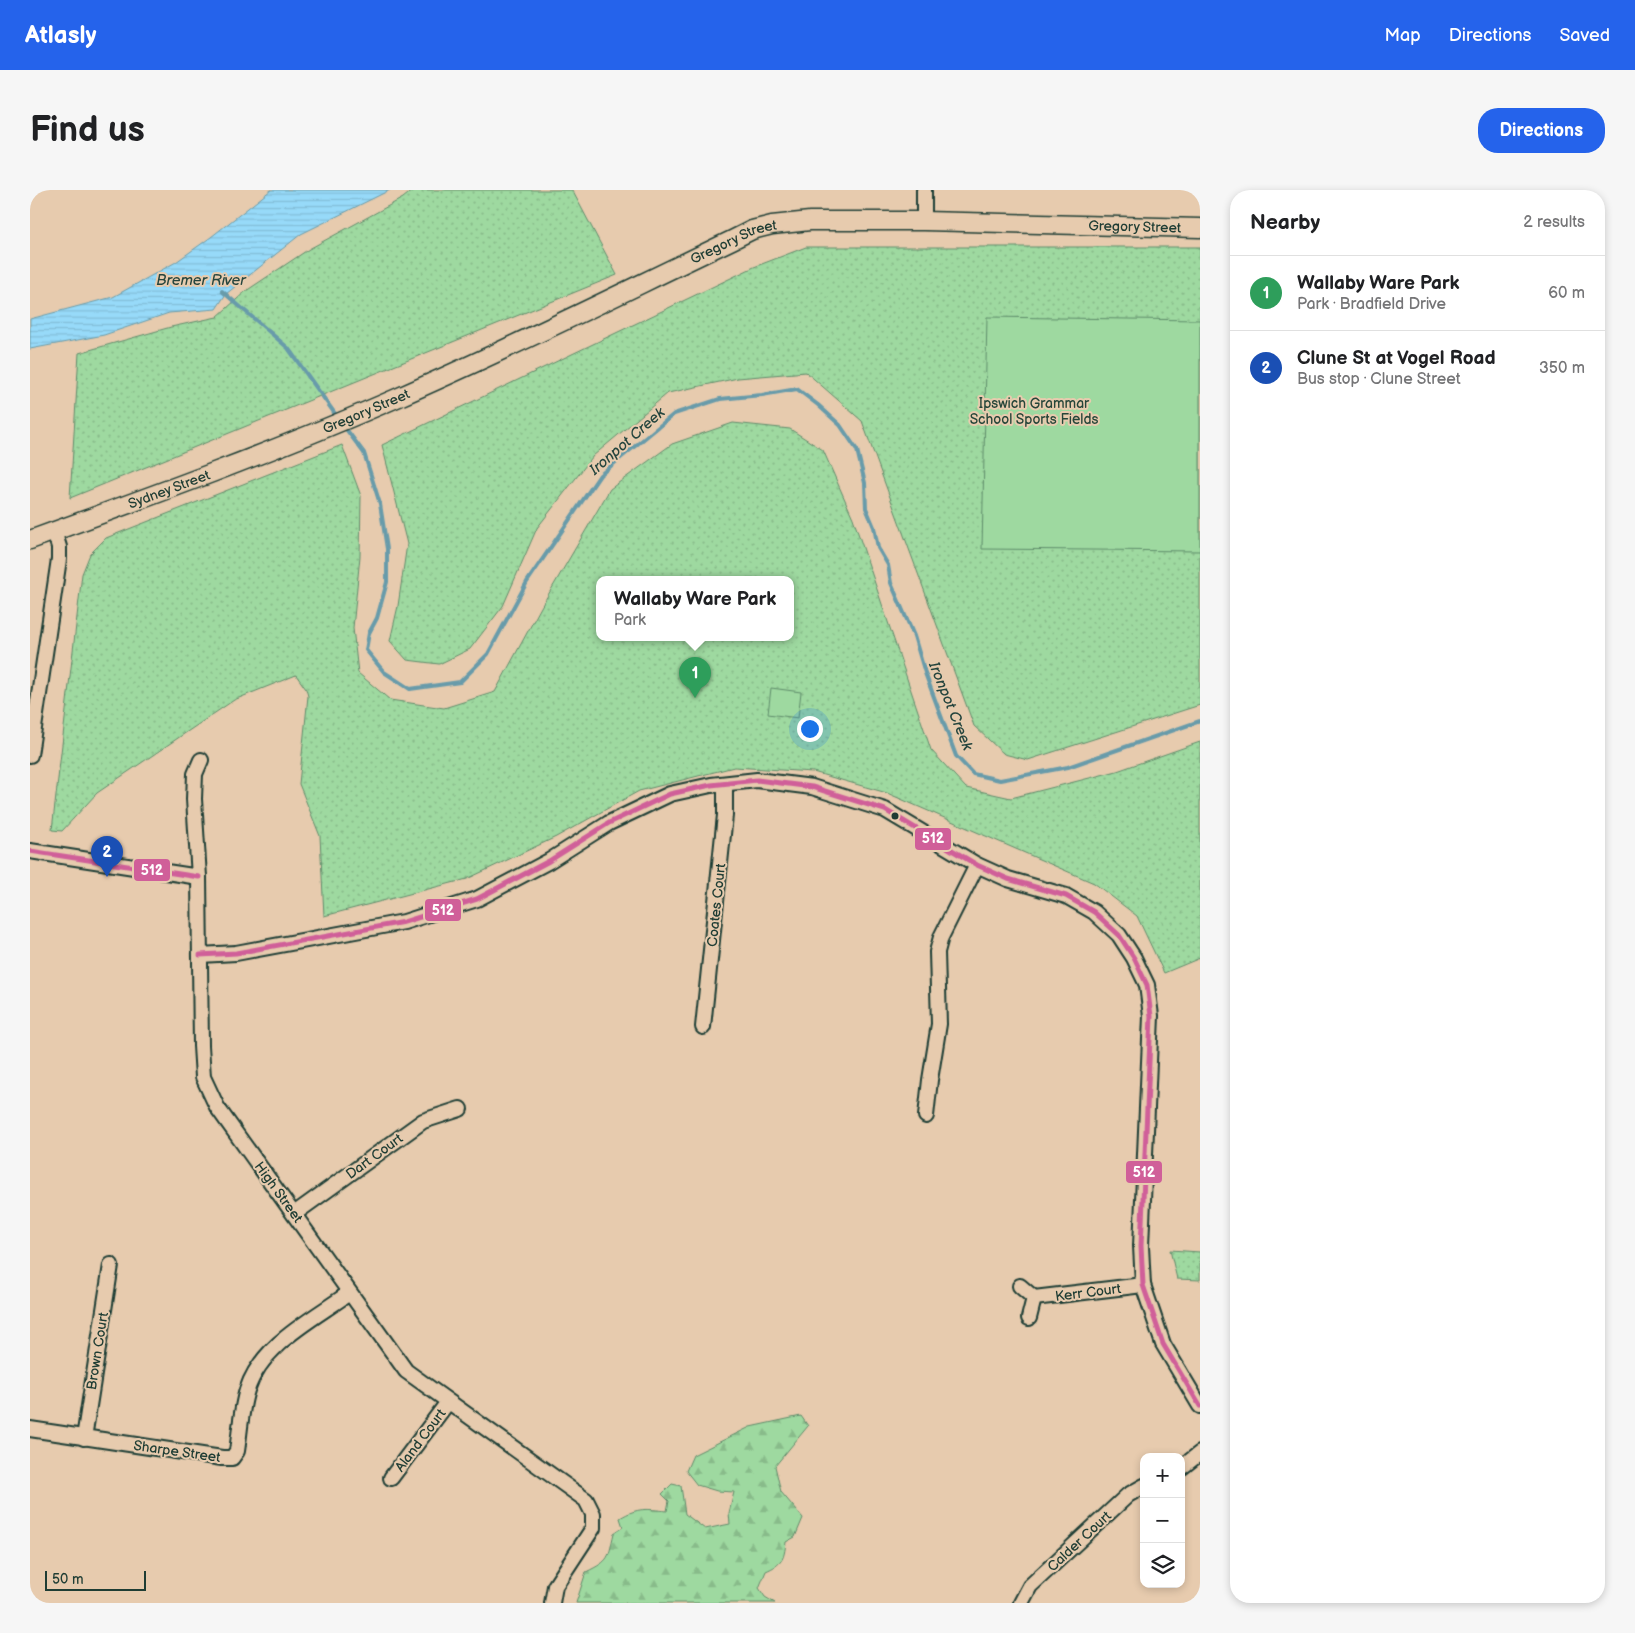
<!DOCTYPE html>
<meta charset="utf-8">
<style>
:root{--surface:#fff;--page:#f6f6f6;--text:#202124;--muted:#757577;--line:#e0e0e0;--accent:#2563eb}
body{margin:0;font-family:"Balsamiq Sans",sans-serif;background:var(--page);color:var(--text)}
.controls{position:absolute;right:15px;bottom:15px;display:grid;overflow:hidden;border-radius:10px;box-shadow:0 2px 8px #0003}
.controls button{width:45px;height:45px;display:grid;place-items:center;padding:0;border:0;border-bottom:1px solid var(--line);background:var(--surface);color:var(--text);font:25px sans-serif}
.scale{position:absolute;left:15px;bottom:12px;width:101px;box-sizing:border-box;padding-left:5px;border:2px solid #1f3d34;border-top:0;font-size:14px;line-height:18px;white-space:nowrap;color:#1f3d34;-webkit-text-stroke:4px #e7cbae;paint-order:stroke}
.you{position:absolute;left:779px;top:538px;width:18px;height:18px;margin:-12px;border:4px solid #fff;border-radius:50%;background:#1a73e8;box-shadow:0 0 0 8px #1a73e833}
.badge{display:grid;place-items:center;width:32px;height:32px;border-radius:50%;background:var(--accent);color:#fff;font-size:16px;font-weight:700}
.pin{position:absolute;translate:-50% -41px;filter:drop-shadow(0 1px 2px #0008)}
.pin::after{content:'';position:absolute;top:26px;width:18px;height:15px;background:inherit;clip-path:polygon(0 0,100% 0,50% 100%)}
.popup{position:absolute;left:566px;top:386px;width:198px;height:65px;box-sizing:border-box;display:grid;place-content:center;border-radius:10px;background:var(--surface);filter:drop-shadow(0 1px 4px #0005);font-size:16px;white-space:nowrap;color:var(--muted)}
.popup b{font-size:19px;color:var(--text)}
.popup::after{content:'';position:absolute;left:50%;top:100%;margin-left:-10px;border:10px solid transparent;border-top-color:var(--surface)}
.list{margin:0;padding:0;list-style:none}
h2{display:flex;justify-content:space-between;align-items:center;height:65px;margin:0;padding:0 20px;font-size:21px}
h2 small{font-size:16px;font-weight:400;color:var(--muted)}
.list li{display:grid;grid-template-columns:32px 1fr auto;gap:15px;align-items:center;box-sizing:border-box;height:75px;padding:0 20px;border-top:1px solid var(--line)}
.list b{display:block;font-size:19px;white-space:nowrap}
.list p{margin:0;font-size:16px;white-space:nowrap;color:var(--muted)}
.list em{font-size:16px;font-style:normal;color:var(--muted)}
.icon{flex:none;width:28px;height:28px;fill:none;stroke:currentColor;stroke-width:2;stroke-linecap:round;stroke-linejoin:round}
.map{position:relative;flex:none;width:1170px;height:1413px;overflow:hidden;border-radius:20px}
header{display:flex;align-items:center;gap:30px;box-sizing:border-box;height:70px;padding:0 25px;background:var(--accent);color:#fff}
header strong{font-size:24px}
nav{display:flex;gap:28px;margin-inline-start:auto;font-size:18px}
.intro{display:flex;align-items:center;justify-content:space-between;box-sizing:border-box;height:120px;padding:0 30px}
h1{margin:0;font-size:35px}
.button{padding:12px 22px;border-radius:20px;background:var(--accent);color:#fff;font-size:18px;font-weight:700}
main{display:flex;gap:30px;padding:0 30px}
aside{flex:1;background:var(--surface);border-radius:20px;box-shadow:0 2px 8px #0003}
.map>svg:first-child{display:block}
</style>
<header>
<strong>Atlasly</strong>
<nav><a>Map</a><a>Directions</a><a>Saved</a></nav>
</header>
<div class="intro"><h1>Find us</h1><a class="button">Directions</a></div>
<main>
<div class="map">
<svg width="1170" height="1413" viewBox="0 0 1170 1413">
<defs>
<pattern id="forest-firs" width="22" height="20" patternUnits="userSpaceOnUse" patternTransform="scale(1.25)"><rect width="22" height="20" fill="#9ed9a0"/><path d="M5 1l3.5 6h-7zM16 11l3.5 6h-7z" fill="#88bb8a"/></pattern>
<pattern id="park-dots" width="8" height="8" patternUnits="userSpaceOnUse" patternTransform="scale(1.25)"><rect width="8" height="8" fill="#9ed9a0"/><path d="M2 2h.1M6 6h.1" fill="none" stroke="#88bb8a" stroke-width="1.8" stroke-linecap="round"/></pattern>
<pattern id="water-rules" width="6" height="5" patternUnits="userSpaceOnUse" patternTransform="scale(1.25)"><rect width="6" height="5" fill="#97daf9"/><path d="M0 2.5h6" fill="none" stroke="#82bcd6"/></pattern>
</defs>
<rect width="100%" height="100%" fill="#e7cbae"/>
<filter id="ink" filterUnits="userSpaceOnUse"><feTurbulence type="fractalNoise" baseFrequency=".02" numOctaves="2"/><feDisplacementMap in="SourceGraphic" scale="10" xChannelSelector="R" yChannelSelector="G"/><feConvolveMatrix kernelMatrix="1 2 1 2 8 2 1 2 1" color-interpolation-filters="sRGB"/></filter>
<g filter="url(#ink)">
<path fill="url(#forest-firs)" stroke="#5e8b6a" d="M771,1226l7,10 -33,40 6,26 22,26 -8,19 -9,5c-2,18 -4,22 -20,29l-7,17 6,9 10,6h-199l10,-31c25,-12 22,-14 28,-39l9,-6 -3,-9c18,-11 27,-9 47,-7l2,-10 -7,-7 10,-10 9,2 4,28 20,15 25,-5 -1,-11 5,-21 -17,-1 -20,-6 -11,-14 7,-16 57,-28z"/>
<g fill="url(#park-dots)" stroke="#5e8b6a" fill-rule="evenodd">
<path d="M383,0h159l45,85 -547,223 9,-145 92,-26 46,-10 29,-26 63,-42 94,-51z"/>
<path d="M776,57h394v458l-172,55 -24,-6 -30,-28 -112,-305 -56,-49 -68,6 -70,15 -75,63 -56,72 -34,78 -33,43 -31,15 -32,-4 -17,-19 8,-35 9,-62 -25,-99 372,-178z"/>
<path d="M703,233l57,6 33,21 30,68 78,232 35,38 45,10 106,-27 83,-29v216l-36,15 -27,-57 -43,-33 -207,-90 -74,-21 -79,-5 -95,24 -83,46 -89,42 -143,37 -4,-80 -21,-52 9,-88 -2,-7 -10,-14 -62,25 -137,93 -35,38 -10,-1 30,-256 8,-20 16,-16 236,-93 19,51 -1,60 -7,72 5,45 32,27 54,8 51,-16 46,-85 69,-118 62,-45zM570,389h190v58h-190z"/>
<path d="M1140,1060l30,2v28l-23,-1z"/>
</g>
<g fill="#9ed9a0" stroke="#5e8b6a">
<path d="M957,127l213,3v231l-218,-2z"/>
<path d="M741,498l30,4 -3,26 -30,-4z"/>
</g>
<path fill="url(#water-rules)" stroke="#679baa" d="M241,0h119l-89,44 -75,60 -10,15 -47,4 -65,22 -74,14v-30l83,-22 63,-35 35,-25z"/>
<g fill="none" stroke-linecap="round" stroke-linejoin="round">
<g stroke="#679baa" stroke-width="4">
<path d="M192,101l66,57 50,70"/>
<path d="M313,235l21,28 16,51 7,45v33l-10,36 -8,15 -3,17 18,22 26,17 50,-7 28,-28 39,-72 73,-107 74,-61 46,-15 42,-4 35,-6 21,16 22,20 17,25 8,33 1,25 8,19 4,21 10,17 3,18 23,53 11,37 31,83 17,18 27,6 68,-13 132,-46"/>
</g>
<defs>
<g id="minor">
<path d="M894,31v-31"/>
<path d="M0,565l29,-196v-12l-5,-16"/>
<path d="M171,570l-6,14 -1,25 5,78 2,169 2,31 14,30 189,264 180,129 7,14v14l-38,58 -3,17"/>
<path d="M0,661l169,26"/>
<path d="M170,765l36,-2 168,-31 73,-23 72,-38 60,-38 61,-29 41,-9 46,-5 55,7 73,23 92,55 31,14 58,17 28,16 25,23 15,23 13,27 4,31 -10,230 2,39 20,59 37,62"/>
<path d="M673,837l22,-212v-31"/>
<path d="M896,926l4,-36 9,-56 -2,-72 4,-15 36,-72"/>
<path d="M264,1024l129,-93 37,-12"/>
<path d="M990,1096l14,12 -5,20"/>
<path d="M1004,1108l109,-13"/>
<path d="M0,1239l192,29h10l5,-7c3,-20 4,-42 10,-61 15,-46 65,-70 102,-97"/>
<path d="M54,1248l27,-173"/>
<path d="M1151,1278l19,-15"/>
<path d="M361,1288l57,-76"/>
<path d="M991,1413l9,-17 98,-91 16,-9"/>
</g>
<g id="major">
<path id="s1" d="M0,350c124,-45 248,-90 369,-143 113,-49 222,-104 333,-157l20,-10 20,-5 38,-4h114l276,7"/>
</g>
</defs>
<use href="#minor" stroke="#1f3d34" stroke-width="18"/>
<use href="#major" stroke="#1f3d34" stroke-width="21"/>
<use href="#minor" stroke="#e7cbae" stroke-width="14"/>
<use href="#major" stroke="#e7cbae" stroke-width="18"/>
<defs>
<g id="bus-1">
<path d="M0,661l169,26"/>
<path d="M170,765l36,-2 168,-31 73,-23 72,-38 60,-38 61,-29 41,-9 46,-5 55,7 73,23 92,55 31,14 58,17 28,16 25,23 15,23 13,27 4,31 -10,230 2,39 20,59 37,62"/>
</g>
</defs>
<use href="#bus-1" stroke="#e7cbae" stroke-width="9"/>
<use href="#bus-1" stroke="#d05f99" stroke-width="5"/>
</g>
</g>
<circle fill="#1f3d34" stroke="#e7cbae" stroke-width="2" cx="865" cy="626" r="4.5"/>
<g text-anchor="middle" stroke-width="4" stroke-linejoin="round" paint-order="stroke">
<g font-size="14" fill="#1f3d34" stroke="#e7cbae">
<text dy="5" stroke="none"><textPath href="#s1" startOffset="1170">Gregory Street</textPath></text>
<text dy="5" stroke="none"><textPath href="#s1" startOffset="765">Gregory Street</textPath></text>
<text dy="5" stroke="none"><textPath href="#s1" startOffset="360">Gregory Street</textPath></text>
<text dy="5" stroke="none"><textPath href="#s1" startOffset="148">Sydney Street</textPath></text>
<text transform="translate(686 715) rotate(-84)" y="5">Coates Court</text>
<text transform="translate(344 966) rotate(-36)" y="5">Dart Court</text>
<text transform="translate(249 1002) rotate(54)" y="5">High Street</text>
<text transform="translate(1058 1102) rotate(-7)" y="5">Kerr Court</text>
<text transform="translate(67 1161) rotate(-81)" y="5">Brown Court</text>
<text transform="translate(390 1250) rotate(-53)" y="5">Aland Court</text>
<text transform="translate(147 1261) rotate(8)" y="5">Sharpe Street</text>
<text transform="translate(1049 1351) rotate(-43)" y="5">Calder Court</text>
</g>
<g font-size="14" fill="#254539" stroke="#e7cbae">
<text x="1004" y="218">Ipswich Grammar<tspan x="1004" dy="16">School Sports Fields</tspan></text>
</g>
<g font-size="15" font-style="italic" fill="#25453e" stroke="#e7cbae">
<text x="171" y="95">Bremer River</text>
<text transform="translate(597 251) rotate(-41)" y="5">Ironpot Creek</text>
<text transform="translate(921 516) rotate(68)" y="5">Ironpot Creek</text>
</g>
</g>
<g stroke="#e7cbae" stroke-width="2">
<rect x="884" y="637" width="38" height="24" rx="5" fill="#d05f99"/>
<rect x="103" y="668" width="38" height="24" rx="5" fill="#d05f99"/>
<rect x="394" y="708" width="38" height="24" rx="5" fill="#d05f99"/>
<rect x="1095" y="970" width="38" height="24" rx="5" fill="#d05f99"/>
</g>
<g font-size="14" text-anchor="middle" font-weight="bold" fill="#fff">
<text x="903" y="653">512</text>
<text x="122" y="685">512</text>
<text x="413" y="725">512</text>
<text x="1114" y="987">512</text>
</g>
</svg>
<div class="controls">
<button>+</button>
<button>−</button>
<button><svg class="icon" aria-label="layers" viewBox="0 0 24 24"><path d="M12 4l9 5-9 5-9-5zM3 14l9 5 9-5"/></svg></button>
</div>
<div class="scale">50 m</div>
<div class="you"></div>
<div class="pin badge" style="left:665px;top:508px;background:#2e9e5b">1</div>
<div class="popup"><b>Wallaby Ware Park</b>Park</div>
<div class="pin badge" style="left:77px;top:687px;background:#1a4fb4">2</div>
</div>
<aside>
<h2>Nearby<small>2 results</small></h2>
<ul class="list">
<li><span class="badge" style="background:#2e9e5b">1</span><div><b>Wallaby Ware Park</b><p>Park · Bradfield Drive</p></div><em>60 m</em></li>
<li><span class="badge" style="background:#1a4fb4">2</span><div><b>Clune St at Vogel Road</b><p>Bus stop · Clune Street</p></div><em>350 m</em></li>
</ul>
</aside>
</main>
